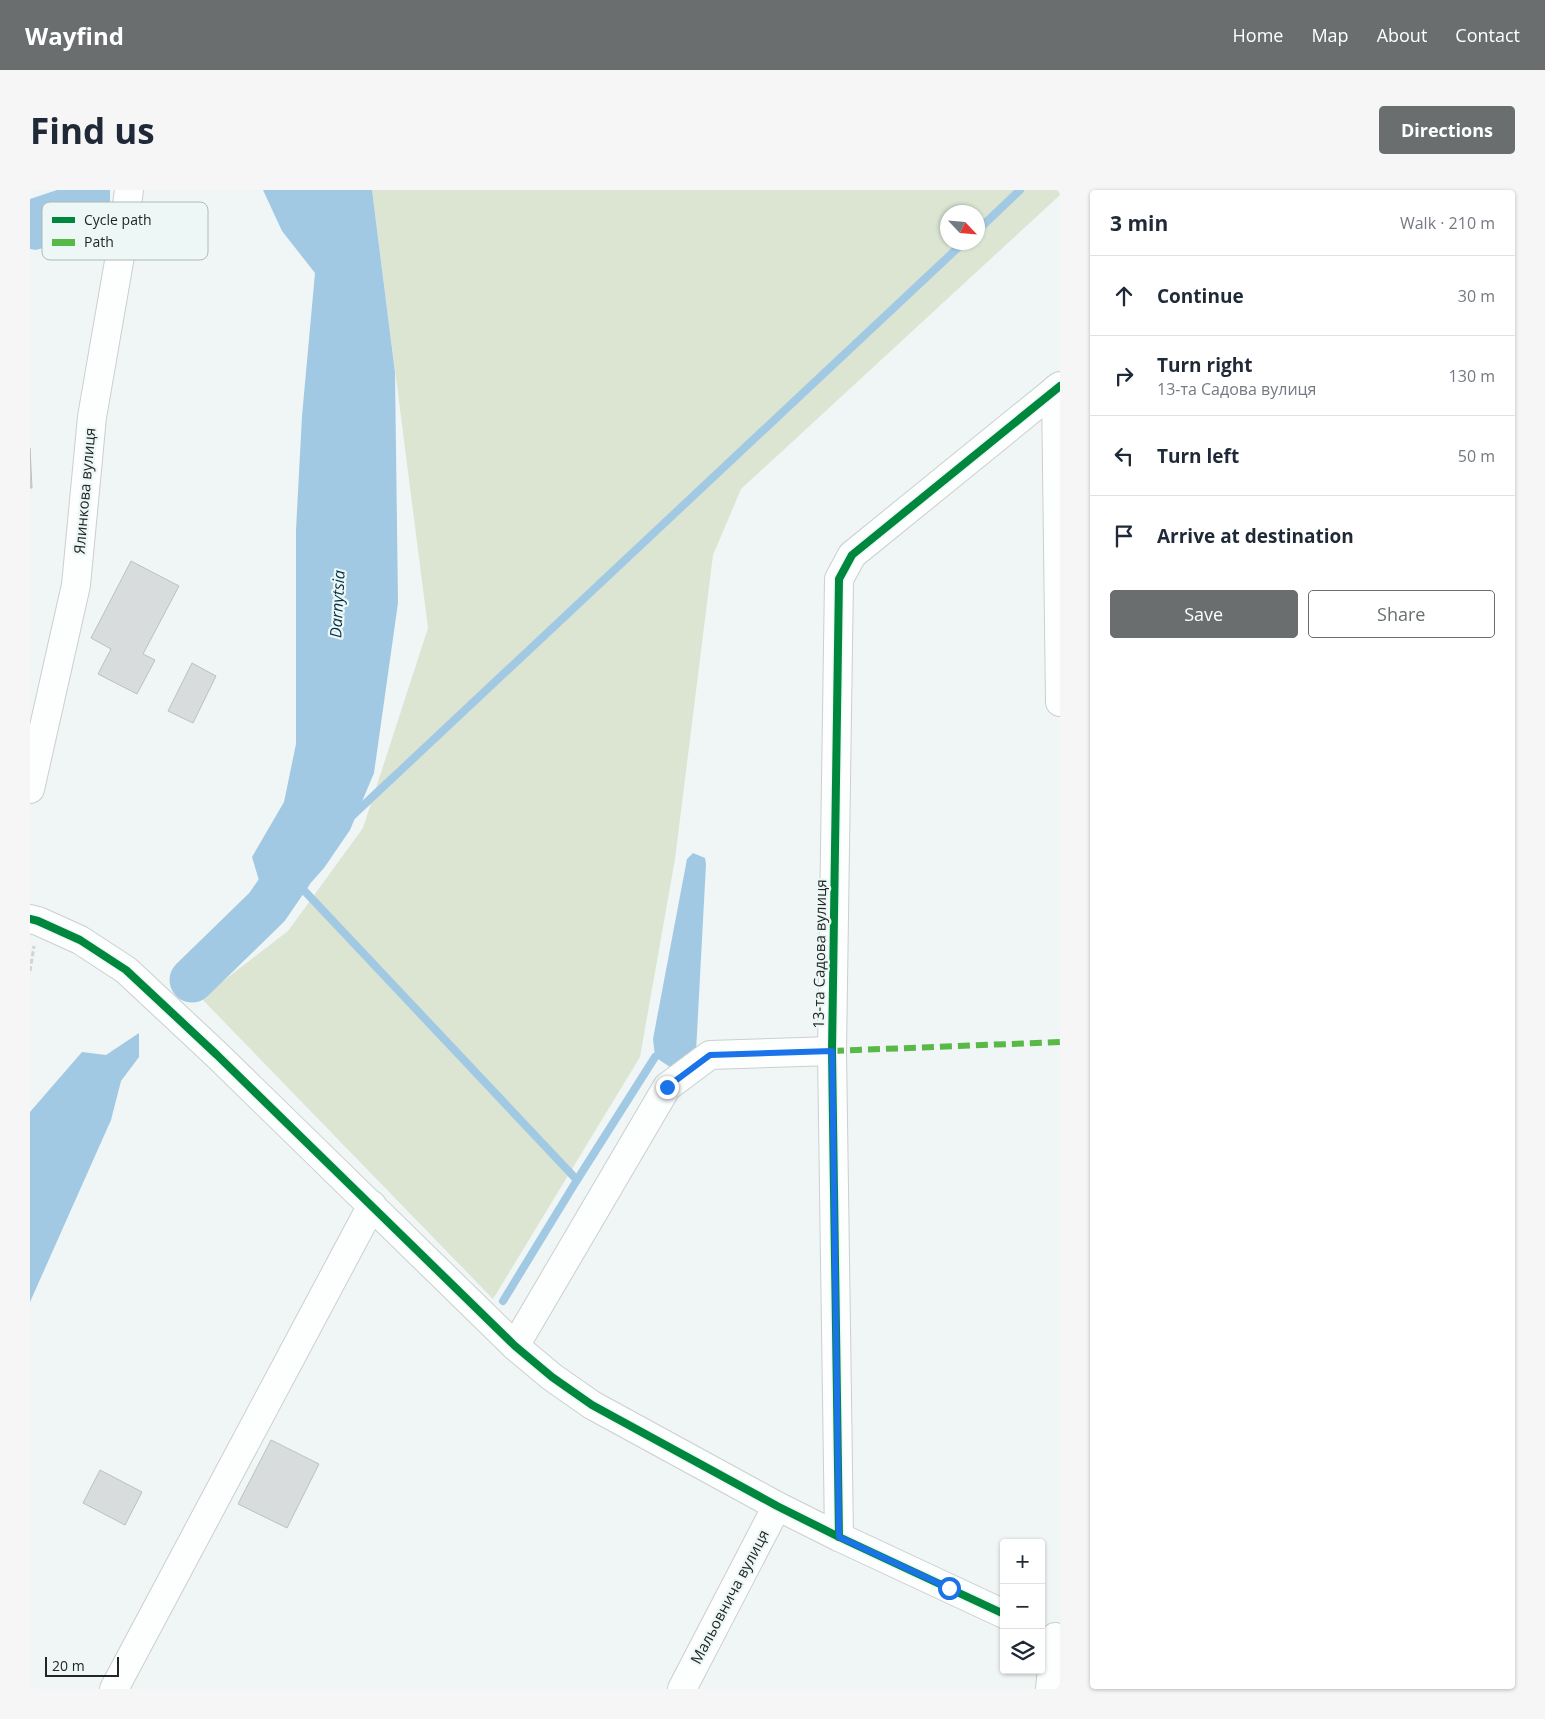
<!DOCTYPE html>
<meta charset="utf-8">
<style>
:root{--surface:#fff;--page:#f6f6f7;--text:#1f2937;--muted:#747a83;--line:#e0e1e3;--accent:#6a6e6e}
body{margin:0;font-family:"Open Sans",sans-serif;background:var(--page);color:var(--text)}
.controls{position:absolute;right:15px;bottom:15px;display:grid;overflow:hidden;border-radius:5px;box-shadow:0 1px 4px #0004}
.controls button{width:45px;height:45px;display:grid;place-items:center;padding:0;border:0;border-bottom:1px solid var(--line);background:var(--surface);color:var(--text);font:25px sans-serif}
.compass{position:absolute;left:910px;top:15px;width:45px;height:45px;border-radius:50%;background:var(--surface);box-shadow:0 1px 4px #0004;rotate:116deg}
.scale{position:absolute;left:15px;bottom:12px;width:74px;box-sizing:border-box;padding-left:5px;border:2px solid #222625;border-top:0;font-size:14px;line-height:18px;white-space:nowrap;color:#222625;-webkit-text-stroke:4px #edf8f6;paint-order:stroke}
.stop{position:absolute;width:15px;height:15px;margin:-11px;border:4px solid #1a73e8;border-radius:50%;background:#fff}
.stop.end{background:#1a73e8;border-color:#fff;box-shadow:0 1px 5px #0008}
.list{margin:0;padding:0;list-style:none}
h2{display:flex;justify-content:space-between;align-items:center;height:65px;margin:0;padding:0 20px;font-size:21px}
h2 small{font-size:16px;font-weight:400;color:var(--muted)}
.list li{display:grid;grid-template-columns:32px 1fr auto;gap:15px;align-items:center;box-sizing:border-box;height:80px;padding:0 20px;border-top:1px solid var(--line)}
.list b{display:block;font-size:19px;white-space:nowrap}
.list p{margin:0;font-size:16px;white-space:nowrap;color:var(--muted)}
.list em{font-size:16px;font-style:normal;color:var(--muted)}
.actions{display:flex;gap:10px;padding:15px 20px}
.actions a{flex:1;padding:11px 0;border:1px solid var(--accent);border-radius:5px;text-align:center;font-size:18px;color:var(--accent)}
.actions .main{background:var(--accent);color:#fff}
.icon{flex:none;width:28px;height:28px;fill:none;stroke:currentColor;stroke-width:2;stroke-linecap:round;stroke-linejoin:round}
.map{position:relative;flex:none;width:1030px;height:1499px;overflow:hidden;border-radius:5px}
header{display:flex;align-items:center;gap:30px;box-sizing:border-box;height:70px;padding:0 25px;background:var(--accent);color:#fff}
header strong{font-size:24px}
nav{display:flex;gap:28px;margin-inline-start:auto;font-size:18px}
.intro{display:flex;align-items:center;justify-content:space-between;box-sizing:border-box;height:120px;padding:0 30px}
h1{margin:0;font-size:35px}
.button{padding:12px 22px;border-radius:5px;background:var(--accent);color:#fff;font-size:18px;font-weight:700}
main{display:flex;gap:30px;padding:0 30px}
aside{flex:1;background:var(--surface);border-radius:5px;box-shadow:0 1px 4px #0004}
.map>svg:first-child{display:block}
</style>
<header>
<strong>Wayfind</strong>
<nav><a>Home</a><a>Map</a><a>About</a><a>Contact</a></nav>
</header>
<div class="intro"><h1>Find us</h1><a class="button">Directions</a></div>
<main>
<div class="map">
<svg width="1030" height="1499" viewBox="0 0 1030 1499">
<rect width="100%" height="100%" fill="#f0f5f5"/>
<path fill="#dbe5d2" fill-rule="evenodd" d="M342,0h688v5l-319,294 -28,66 -38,304 -35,198 -147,242 -292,-301 87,-67 75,-103 65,-200zM918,22h30v30h-30z"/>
<g fill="#a2c9e3">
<path d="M27,0h53v24l-16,20 -58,16 -6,-1v-50z"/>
<path d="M233,0h109l23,182 3,231 -24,170 -24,57 -26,38 -41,46 -16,-7 -15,-50 32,-55 12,-58v-214l6,-114 13,-143 -33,-42z"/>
<path d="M663,663l12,5 1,6 -10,188 -10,12 -16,3 -15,-10 -2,-18 34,-180z"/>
<path d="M109,843v24l-18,24 -10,39 -81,182v-190l52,-60 24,3z"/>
</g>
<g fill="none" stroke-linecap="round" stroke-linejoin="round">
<g stroke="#a2c9e3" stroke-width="8">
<path d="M948,40l42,-40"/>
<path d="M322,626l612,-574"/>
<path d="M268,694l279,296 78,-123"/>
<path d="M473,1111l74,-121"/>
</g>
<path stroke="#a2c9e3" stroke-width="45" d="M162,790l75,-73 22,-32 11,-21"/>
</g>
<g fill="#d8dcdd" stroke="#bcc0c0">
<path d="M0,258l2,40h-2z"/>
<path d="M101,371l48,25 -36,68 12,6 -18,34 -39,-20 13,-25 -20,-11z"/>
<path d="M162,473l24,13 -23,47 -25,-12z"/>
<path d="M241,1250l48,24 -32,64 -49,-24z"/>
<path d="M70,1280l42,22 -17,33 -42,-22z"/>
</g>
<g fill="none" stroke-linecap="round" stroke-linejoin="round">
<defs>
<g id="minor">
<path d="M1026,199l4,313"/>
<path d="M0,599l46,-204 16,-168 29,-167 8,-60"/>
<path d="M0,729l8,2 42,19 46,30 91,85 298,291 37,31 40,28 185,101 62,31 165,77"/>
<path d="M485,1156l152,-259 43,-32 122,-4"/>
<path d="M809,1347l-7,-486 7,-472 13,-24 208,-169"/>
<path d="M84,1499l258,-484"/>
<path d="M652,1499l95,-183"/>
<path d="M1020,1499l5,-52"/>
</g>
</defs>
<use href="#minor" stroke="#cbcfcf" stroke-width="30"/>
<path stroke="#d2d4d4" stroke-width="3" stroke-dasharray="5 2.5" stroke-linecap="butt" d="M0,781l4,-25"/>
<use href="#minor" stroke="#fdfefe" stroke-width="28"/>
<path stroke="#58b947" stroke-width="6" stroke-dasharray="12 6" stroke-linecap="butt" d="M802,861l228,-9"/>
<defs>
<g id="cycleway">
<path d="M0,729l8,2 42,19 46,30 91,85 298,291 37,31 40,28 185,101 62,31 165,77"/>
<path d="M809,1347l-7,-486 7,-472 13,-24 208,-169"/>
</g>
</defs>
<use href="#cycleway" stroke="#edf8f6" stroke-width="11"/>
<use href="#cycleway" stroke="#00873e" stroke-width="8"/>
</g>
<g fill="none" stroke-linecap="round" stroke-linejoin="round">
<path stroke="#1a73e8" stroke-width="6" d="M637,897l43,-32 122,-4 7,486 110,51"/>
</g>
<g text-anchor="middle" stroke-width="4.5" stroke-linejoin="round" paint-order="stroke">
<g font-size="15" fill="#222625" stroke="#edf8f6">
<text transform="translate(55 301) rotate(-85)" y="5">Ялинкова вулиця</text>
<text transform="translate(790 764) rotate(-89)" y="5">13-та Садова вулиця</text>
<text transform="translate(700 1407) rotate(-62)" y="5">Мальовнича вулиця</text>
</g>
<g font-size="16" font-style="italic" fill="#012f47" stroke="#edf8f6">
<text transform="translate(307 414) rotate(-87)" y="6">Darnytsia</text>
</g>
</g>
<rect x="12" y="12" width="166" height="58" rx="8" fill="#edf8f6" stroke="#b0b9b7" stroke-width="1"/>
<rect x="22" y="27" width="23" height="6" fill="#00873e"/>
<rect x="22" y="49" width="23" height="7" fill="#58b947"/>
<g font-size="14" fill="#222625">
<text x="54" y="35">Cycle path</text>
<text x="54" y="57">Path</text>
</g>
</svg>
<div class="controls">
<button>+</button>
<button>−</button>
<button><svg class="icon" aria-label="layers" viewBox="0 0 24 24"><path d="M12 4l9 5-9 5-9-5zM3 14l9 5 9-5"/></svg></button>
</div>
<svg class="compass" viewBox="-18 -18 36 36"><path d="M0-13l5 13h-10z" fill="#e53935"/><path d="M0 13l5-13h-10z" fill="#747a83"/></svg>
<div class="scale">20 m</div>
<div class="stop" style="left:919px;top:1398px"></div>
<div class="stop end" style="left:637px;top:897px"></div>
</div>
<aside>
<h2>3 min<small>Walk · 210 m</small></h2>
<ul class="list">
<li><svg class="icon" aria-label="ahead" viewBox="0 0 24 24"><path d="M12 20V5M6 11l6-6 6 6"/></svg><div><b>Continue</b></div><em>30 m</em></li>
<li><svg class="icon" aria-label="right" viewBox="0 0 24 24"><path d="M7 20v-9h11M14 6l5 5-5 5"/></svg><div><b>Turn right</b><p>13-та Садова вулиця</p></div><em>130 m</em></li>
<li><svg class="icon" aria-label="left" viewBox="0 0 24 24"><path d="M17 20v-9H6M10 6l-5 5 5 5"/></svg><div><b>Turn left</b></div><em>50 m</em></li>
<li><svg class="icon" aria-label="arrive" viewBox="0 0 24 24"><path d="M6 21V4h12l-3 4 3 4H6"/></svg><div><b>Arrive at destination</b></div></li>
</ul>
<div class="actions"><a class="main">Save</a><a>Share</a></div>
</aside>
</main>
